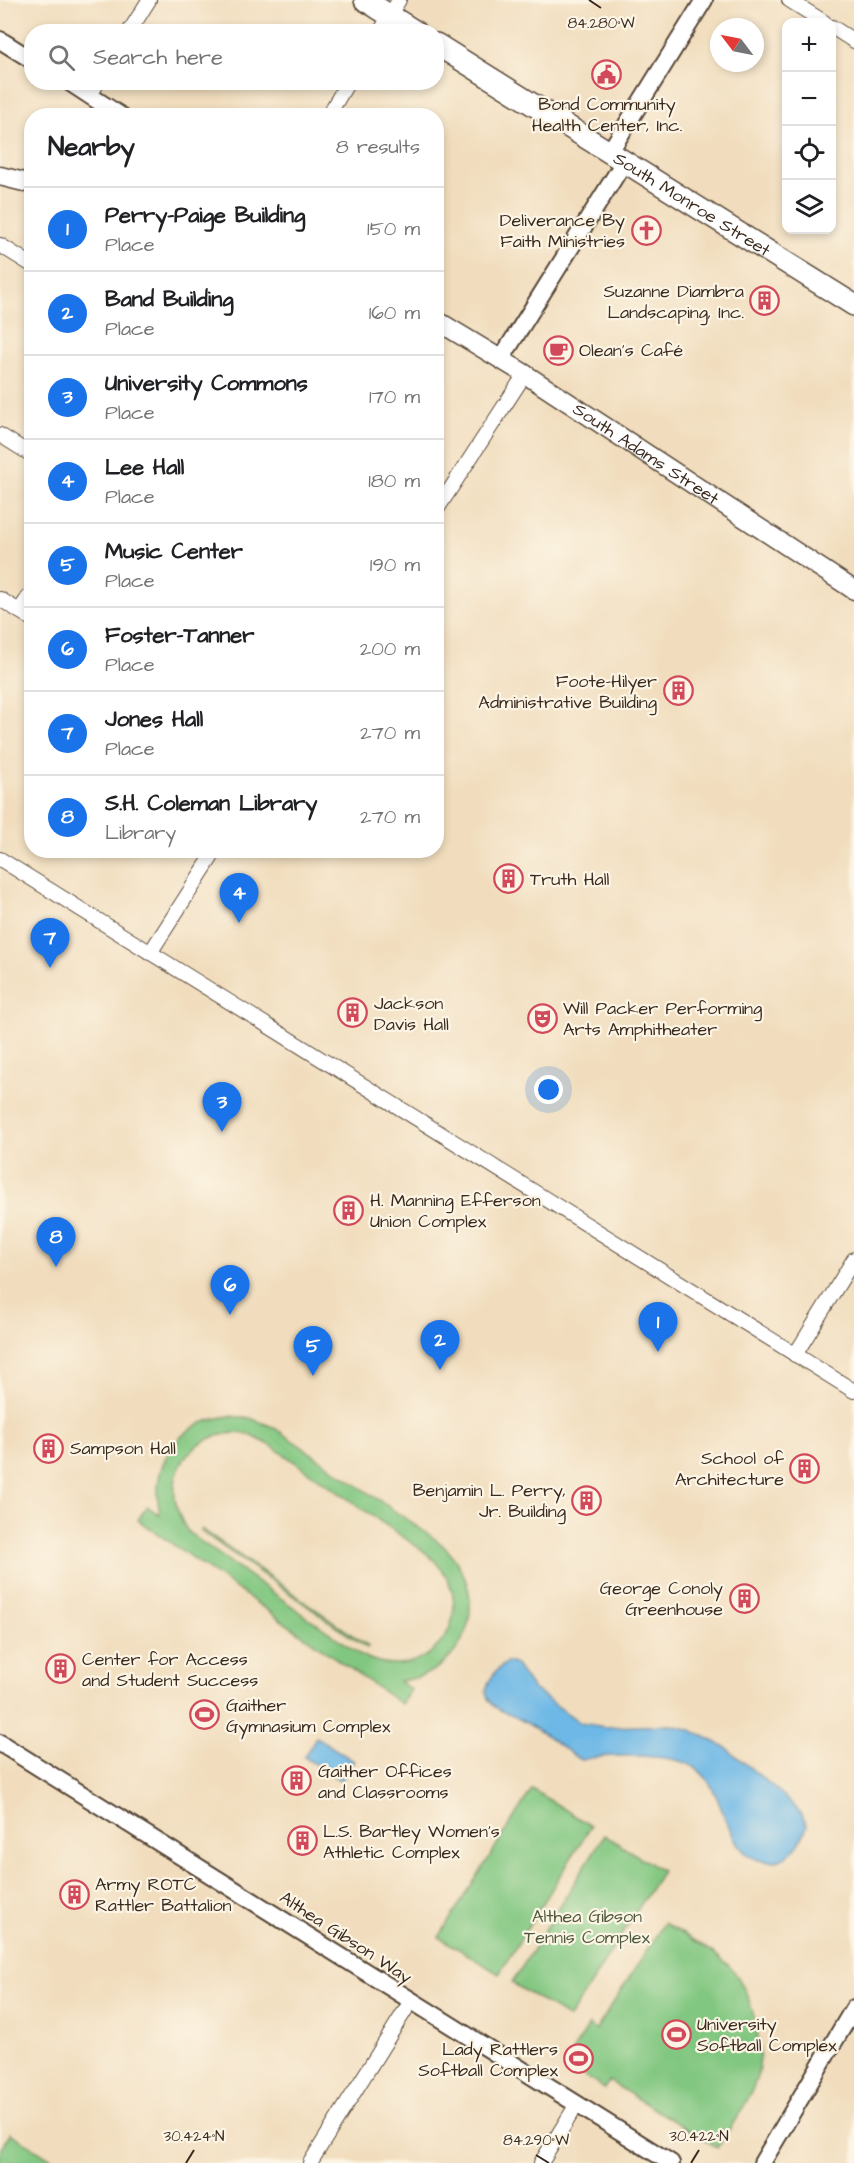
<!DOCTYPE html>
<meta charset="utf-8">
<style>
:root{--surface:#fff;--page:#f2f2f2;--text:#202124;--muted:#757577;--line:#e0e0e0;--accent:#1a73e8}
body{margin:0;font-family:"Architects Daughter",sans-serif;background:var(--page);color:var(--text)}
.controls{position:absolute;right:18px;top:18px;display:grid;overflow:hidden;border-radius:12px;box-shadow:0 3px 9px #0003}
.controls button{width:54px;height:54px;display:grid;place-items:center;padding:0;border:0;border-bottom:2px solid var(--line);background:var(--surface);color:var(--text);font:30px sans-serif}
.compass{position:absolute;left:710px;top:18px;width:54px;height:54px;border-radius:50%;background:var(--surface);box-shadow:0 3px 9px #0003;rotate:302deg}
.you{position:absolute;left:549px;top:1090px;width:21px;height:21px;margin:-15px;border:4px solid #fff;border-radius:50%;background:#1a73e8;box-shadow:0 0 0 9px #1a73e833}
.badge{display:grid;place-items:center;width:39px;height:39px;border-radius:50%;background:var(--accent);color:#fff;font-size:20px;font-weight:700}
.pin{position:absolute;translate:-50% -50px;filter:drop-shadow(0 2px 3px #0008)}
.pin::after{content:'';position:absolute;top:32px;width:21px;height:18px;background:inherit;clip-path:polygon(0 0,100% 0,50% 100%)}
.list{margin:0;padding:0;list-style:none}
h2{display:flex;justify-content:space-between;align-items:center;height:78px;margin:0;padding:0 24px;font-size:26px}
h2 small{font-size:20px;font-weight:400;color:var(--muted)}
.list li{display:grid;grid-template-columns:39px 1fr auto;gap:18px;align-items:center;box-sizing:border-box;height:84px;padding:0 24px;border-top:2px solid var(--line)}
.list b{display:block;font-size:22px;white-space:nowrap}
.list p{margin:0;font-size:20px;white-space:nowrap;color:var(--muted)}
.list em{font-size:20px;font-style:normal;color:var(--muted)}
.icon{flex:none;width:33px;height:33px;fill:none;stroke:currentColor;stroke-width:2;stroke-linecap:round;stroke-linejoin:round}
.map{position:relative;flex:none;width:854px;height:2163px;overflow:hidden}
.search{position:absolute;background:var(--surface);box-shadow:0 3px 9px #0003;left:24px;top:24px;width:420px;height:66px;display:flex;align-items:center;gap:15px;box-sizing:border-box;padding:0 21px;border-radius:24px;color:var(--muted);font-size:22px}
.panel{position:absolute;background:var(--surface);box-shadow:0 3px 9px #0003;left:24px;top:108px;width:420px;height:750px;border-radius:24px}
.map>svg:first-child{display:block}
</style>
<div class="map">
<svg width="854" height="2163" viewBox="0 0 854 2163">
<rect width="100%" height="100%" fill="#fcf5e5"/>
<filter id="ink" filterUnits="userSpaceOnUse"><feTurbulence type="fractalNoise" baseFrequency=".0167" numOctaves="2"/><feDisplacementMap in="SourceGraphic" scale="12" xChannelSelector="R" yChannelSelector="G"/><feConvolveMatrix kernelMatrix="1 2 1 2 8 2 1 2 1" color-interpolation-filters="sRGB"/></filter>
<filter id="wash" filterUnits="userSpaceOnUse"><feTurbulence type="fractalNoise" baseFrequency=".008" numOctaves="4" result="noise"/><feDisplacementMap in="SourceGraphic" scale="24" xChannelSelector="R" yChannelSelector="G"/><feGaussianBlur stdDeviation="1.35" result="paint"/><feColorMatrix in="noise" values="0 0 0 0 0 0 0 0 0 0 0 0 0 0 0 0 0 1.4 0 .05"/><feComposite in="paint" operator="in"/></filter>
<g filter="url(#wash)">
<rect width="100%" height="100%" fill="#f1ddbd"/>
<g fill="#82c781" stroke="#5e7850" stroke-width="1.5" fill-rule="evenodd">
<path d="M230,1416l20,2 23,9 165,114c56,47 36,132 -39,140l12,9 -10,14 -263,-184 9,-14 13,9c-10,-51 16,-93 70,-99zM234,1433l14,1 22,11 156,108c65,54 5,139 -65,102l-172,-122c-31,-44 -10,-96 45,-100z"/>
<path d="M202,1529l166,117 -1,2 -166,-117z"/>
<path d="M532,1789l59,37 -92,148 -60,-37z"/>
<path d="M604,1835l58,36 -93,147 -57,-35z"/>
<path d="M664,1923c22,13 47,25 65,43 23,24 37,83 27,114 -8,24 -26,47 -39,68l-108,-67 -5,8 -27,-18 -5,-19 17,-27 7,5z"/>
<path d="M10,2133l48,30h-58v-13z"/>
</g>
<g fill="#6db8e6" stroke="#547182" stroke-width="1.5">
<path d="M508,1662l8,3 16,23 49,35 24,4 67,-2 19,5 34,17 58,48 18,18 6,13c-5,14 -16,34 -33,35 -53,5 -44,-72 -80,-94 -21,-14 -88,-13 -113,-7l-5,-3c-18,-13 -36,-27 -55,-37 -11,-6 -25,-9 -32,-20 -9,-13 8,-32 19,-38z"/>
<path d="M316,1737l38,24 -13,20 -37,-24z"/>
</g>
</g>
<g filter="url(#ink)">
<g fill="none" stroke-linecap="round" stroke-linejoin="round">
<defs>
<g id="minor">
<path d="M789,0l35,22"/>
<path d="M832,27l22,14"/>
<path d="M129,32l20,-32"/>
<path d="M380,32l19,-32"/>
<path d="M90,95l8,-13"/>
<path d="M328,116l20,-34"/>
<path d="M0,245l32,20"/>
<path d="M0,435l32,20"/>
<path d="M436,511l89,-137"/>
<path d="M0,599l32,20"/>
<path d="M19,611l13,-19"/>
<path d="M0,859l854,532"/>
<path d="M150,953l66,-103"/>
<path d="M795,1355l59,-96"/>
<path d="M310,2163l101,-162"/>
<path d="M541,2163l36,-59"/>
</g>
<g id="tertiary">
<path d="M0,40l32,20"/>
<path d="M69,82l52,34"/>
<path d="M609,153l95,-153"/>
<path d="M501,359l123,-197"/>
<path d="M0,1743l671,420"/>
<path d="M762,2163l92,-155"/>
</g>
<g id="secondary">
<path d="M0,176l32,8"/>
<path id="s1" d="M436,320l89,54 329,216"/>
</g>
<g id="primary">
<path d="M365,0l51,32"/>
<path id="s2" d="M436,44l418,261"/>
</g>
</defs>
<use href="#minor" stroke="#564536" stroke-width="16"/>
<use href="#tertiary" stroke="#564536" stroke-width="20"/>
<use href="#secondary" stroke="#564536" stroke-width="21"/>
<use href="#primary" stroke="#564536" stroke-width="24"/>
<use href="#minor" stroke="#fff" stroke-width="14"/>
<use href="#tertiary" stroke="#fff" stroke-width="16"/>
<use href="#secondary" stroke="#fff" stroke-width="18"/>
<use href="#primary" stroke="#fff" stroke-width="21"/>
</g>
</g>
<path fill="none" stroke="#3b2a1e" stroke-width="2" d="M589,0l12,8M536,2155l13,8M186,2163l8,-13M691,2163l8,-13"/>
<defs>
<symbol id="civic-ring" viewBox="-11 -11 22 22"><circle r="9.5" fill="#fcf5e5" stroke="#d1495b" stroke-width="1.5"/><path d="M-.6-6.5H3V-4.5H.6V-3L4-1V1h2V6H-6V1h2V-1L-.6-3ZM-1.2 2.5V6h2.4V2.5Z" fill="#d1495b"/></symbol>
<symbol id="church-ring" viewBox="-11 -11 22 22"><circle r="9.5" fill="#fcf5e5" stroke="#d1495b" stroke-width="1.5"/><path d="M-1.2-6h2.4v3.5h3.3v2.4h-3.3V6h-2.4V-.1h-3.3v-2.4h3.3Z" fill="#d1495b"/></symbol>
<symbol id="building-ring" viewBox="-11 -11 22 22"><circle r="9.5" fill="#fcf5e5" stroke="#d1495b" stroke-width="1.5"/><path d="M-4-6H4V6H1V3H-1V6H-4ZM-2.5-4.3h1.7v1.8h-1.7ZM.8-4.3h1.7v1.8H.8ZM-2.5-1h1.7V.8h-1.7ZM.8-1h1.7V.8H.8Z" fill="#d1495b"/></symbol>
<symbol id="cafe-ring" viewBox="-11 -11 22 22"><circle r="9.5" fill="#fcf5e5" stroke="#d1495b" stroke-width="1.5"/><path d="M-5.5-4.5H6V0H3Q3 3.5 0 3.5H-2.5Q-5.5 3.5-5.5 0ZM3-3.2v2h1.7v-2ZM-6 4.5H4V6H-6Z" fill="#d1495b"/></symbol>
<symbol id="theatre-ring" viewBox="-11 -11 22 22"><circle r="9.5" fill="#fcf5e5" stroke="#d1495b" stroke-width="1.5"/><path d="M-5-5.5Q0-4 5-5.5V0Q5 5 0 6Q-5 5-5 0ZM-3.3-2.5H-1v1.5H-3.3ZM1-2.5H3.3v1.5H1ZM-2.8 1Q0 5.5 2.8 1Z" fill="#d1495b"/></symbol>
<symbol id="stadium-ring" viewBox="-11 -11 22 22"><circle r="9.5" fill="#fcf5e5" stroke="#d1495b" stroke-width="1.5"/><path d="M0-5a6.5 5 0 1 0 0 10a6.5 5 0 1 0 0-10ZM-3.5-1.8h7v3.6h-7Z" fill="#d1495b"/></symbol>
</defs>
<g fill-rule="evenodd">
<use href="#civic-ring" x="590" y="58" width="33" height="33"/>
<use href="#church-ring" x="630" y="214" width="33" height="33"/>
<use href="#building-ring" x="748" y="284" width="33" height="33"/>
<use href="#cafe-ring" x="542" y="334" width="33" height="33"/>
<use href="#building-ring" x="662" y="674" width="33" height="33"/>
<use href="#building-ring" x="492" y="862" width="33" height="33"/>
<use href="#building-ring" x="336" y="996" width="33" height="33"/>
<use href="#theatre-ring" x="526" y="1002" width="33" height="33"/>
<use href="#building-ring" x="332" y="1194" width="33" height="33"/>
<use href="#building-ring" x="32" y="1432" width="33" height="33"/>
<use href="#building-ring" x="788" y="1452" width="33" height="33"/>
<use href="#building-ring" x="570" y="1484" width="33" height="33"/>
<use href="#building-ring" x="728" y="1582" width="33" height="33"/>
<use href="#building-ring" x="44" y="1652" width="33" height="33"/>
<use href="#stadium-ring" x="188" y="1698" width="33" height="33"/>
<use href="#building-ring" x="280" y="1764" width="33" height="33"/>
<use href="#building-ring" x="286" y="1824" width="33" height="33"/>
<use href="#building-ring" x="58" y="1878" width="33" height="33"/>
<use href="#stadium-ring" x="660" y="2018" width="33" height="33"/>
<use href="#stadium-ring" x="562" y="2042" width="33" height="33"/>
</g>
<g text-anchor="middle" stroke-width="4.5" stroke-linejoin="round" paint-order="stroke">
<g font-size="18" fill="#3b2a1e" stroke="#fcf5e5" text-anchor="start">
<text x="607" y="110" text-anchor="middle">Bond Community<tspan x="607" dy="21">Health Center, Inc.</tspan></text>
<text x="625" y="226" text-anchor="end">Deliverance By<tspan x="625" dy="21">Faith Ministries</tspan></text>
<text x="744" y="297" text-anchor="end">Suzanne Diambra<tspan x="744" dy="21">Landscaping, Inc.</tspan></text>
<text x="579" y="356">Olean's Café</text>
<text x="657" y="687" text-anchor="end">Foote-Hilyer<tspan x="657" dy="21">Administrative Building</tspan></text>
<text x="530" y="885">Truth Hall</text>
<text x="374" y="1009">Jackson<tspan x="374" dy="21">Davis Hall</tspan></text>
<text x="563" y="1014">Will Packer Performing<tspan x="563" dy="21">Arts Amphitheater</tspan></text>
<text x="370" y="1206">H. Manning Efferson<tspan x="370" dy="21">Union Complex</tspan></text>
<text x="70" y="1454">Sampson Hall</text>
<text x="784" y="1464" text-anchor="end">School of<tspan x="784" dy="21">Architecture</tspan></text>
<text x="566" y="1496" text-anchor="end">Benjamin L. Perry,<tspan x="566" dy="21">Jr. Building</tspan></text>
<text x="723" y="1594" text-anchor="end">George Conoly<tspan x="723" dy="21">Greenhouse</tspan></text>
<text x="82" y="1665">Center for Access<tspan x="82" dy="21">and Student Success</tspan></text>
<text x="226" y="1711">Gaither<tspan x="226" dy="21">Gymnasium Complex</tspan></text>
<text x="318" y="1777">Gaither Offices<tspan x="318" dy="21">and Classrooms</tspan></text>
<text x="323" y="1837">L.S. Bartley Women's<tspan x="323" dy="21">Athletic Complex</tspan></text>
<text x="95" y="1890">Army ROTC<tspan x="95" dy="21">Rattler Battalion</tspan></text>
<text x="697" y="2030">University<tspan x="697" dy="21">Softball Complex</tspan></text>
<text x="558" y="2055" text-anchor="end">Lady Rattlers<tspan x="558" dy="21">Softball Complex</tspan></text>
</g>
<g font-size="18" fill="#3b2a1e" stroke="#fcf5e5">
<text dy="6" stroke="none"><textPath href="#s2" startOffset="302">South Monroe Street</textPath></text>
<text dy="6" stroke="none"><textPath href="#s1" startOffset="249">South Adams Street</textPath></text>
<text transform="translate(346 1937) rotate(33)" y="6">Althea Gibson Way</text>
</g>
<g font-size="18" fill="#50593c" stroke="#fcf5e5">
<text x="587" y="1922">Althea Gibson<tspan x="587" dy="21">Tennis Complex</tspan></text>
</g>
</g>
<g font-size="15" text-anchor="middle" fill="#3b2a1e" stroke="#fcf5e5" stroke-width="4.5" stroke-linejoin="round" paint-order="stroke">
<text x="601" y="28">84.280°W</text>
<text x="194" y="2141">30.424°N</text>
<text x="699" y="2141">30.422°N</text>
<text x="536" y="2145">84.290°W</text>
</g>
</svg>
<div class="controls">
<button>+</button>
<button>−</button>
<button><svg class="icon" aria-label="locate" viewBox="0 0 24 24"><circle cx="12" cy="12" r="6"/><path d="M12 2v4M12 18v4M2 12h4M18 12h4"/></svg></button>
<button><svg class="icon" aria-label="layers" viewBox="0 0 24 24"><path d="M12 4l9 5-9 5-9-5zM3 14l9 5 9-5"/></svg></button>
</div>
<svg class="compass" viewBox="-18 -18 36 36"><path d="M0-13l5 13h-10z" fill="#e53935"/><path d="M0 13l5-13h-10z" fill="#757577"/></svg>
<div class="you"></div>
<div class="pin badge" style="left:658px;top:1352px">1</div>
<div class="pin badge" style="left:440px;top:1370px">2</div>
<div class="pin badge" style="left:222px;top:1132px">3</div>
<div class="pin badge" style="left:239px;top:923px">4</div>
<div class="pin badge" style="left:313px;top:1376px">5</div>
<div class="pin badge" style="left:230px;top:1315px">6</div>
<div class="pin badge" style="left:50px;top:968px">7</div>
<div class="pin badge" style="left:56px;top:1267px">8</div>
<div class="search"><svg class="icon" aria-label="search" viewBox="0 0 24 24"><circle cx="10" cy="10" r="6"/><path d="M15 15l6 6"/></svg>Search here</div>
<section class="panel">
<h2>Nearby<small>8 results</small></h2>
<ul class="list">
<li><span class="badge">1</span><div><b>Perry-Paige Building</b><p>Place</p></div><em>150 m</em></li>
<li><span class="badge">2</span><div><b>Band Building</b><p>Place</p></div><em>160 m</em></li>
<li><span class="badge">3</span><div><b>University Commons</b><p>Place</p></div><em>170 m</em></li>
<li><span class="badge">4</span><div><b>Lee Hall</b><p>Place</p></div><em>180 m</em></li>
<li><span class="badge">5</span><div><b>Music Center</b><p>Place</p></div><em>190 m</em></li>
<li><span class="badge">6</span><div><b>Foster-Tanner</b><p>Place</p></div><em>200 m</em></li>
<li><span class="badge">7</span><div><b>Jones Hall</b><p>Place</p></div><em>270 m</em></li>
<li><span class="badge">8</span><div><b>S.H. Coleman Library</b><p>Library</p></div><em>270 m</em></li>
</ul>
</section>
</div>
